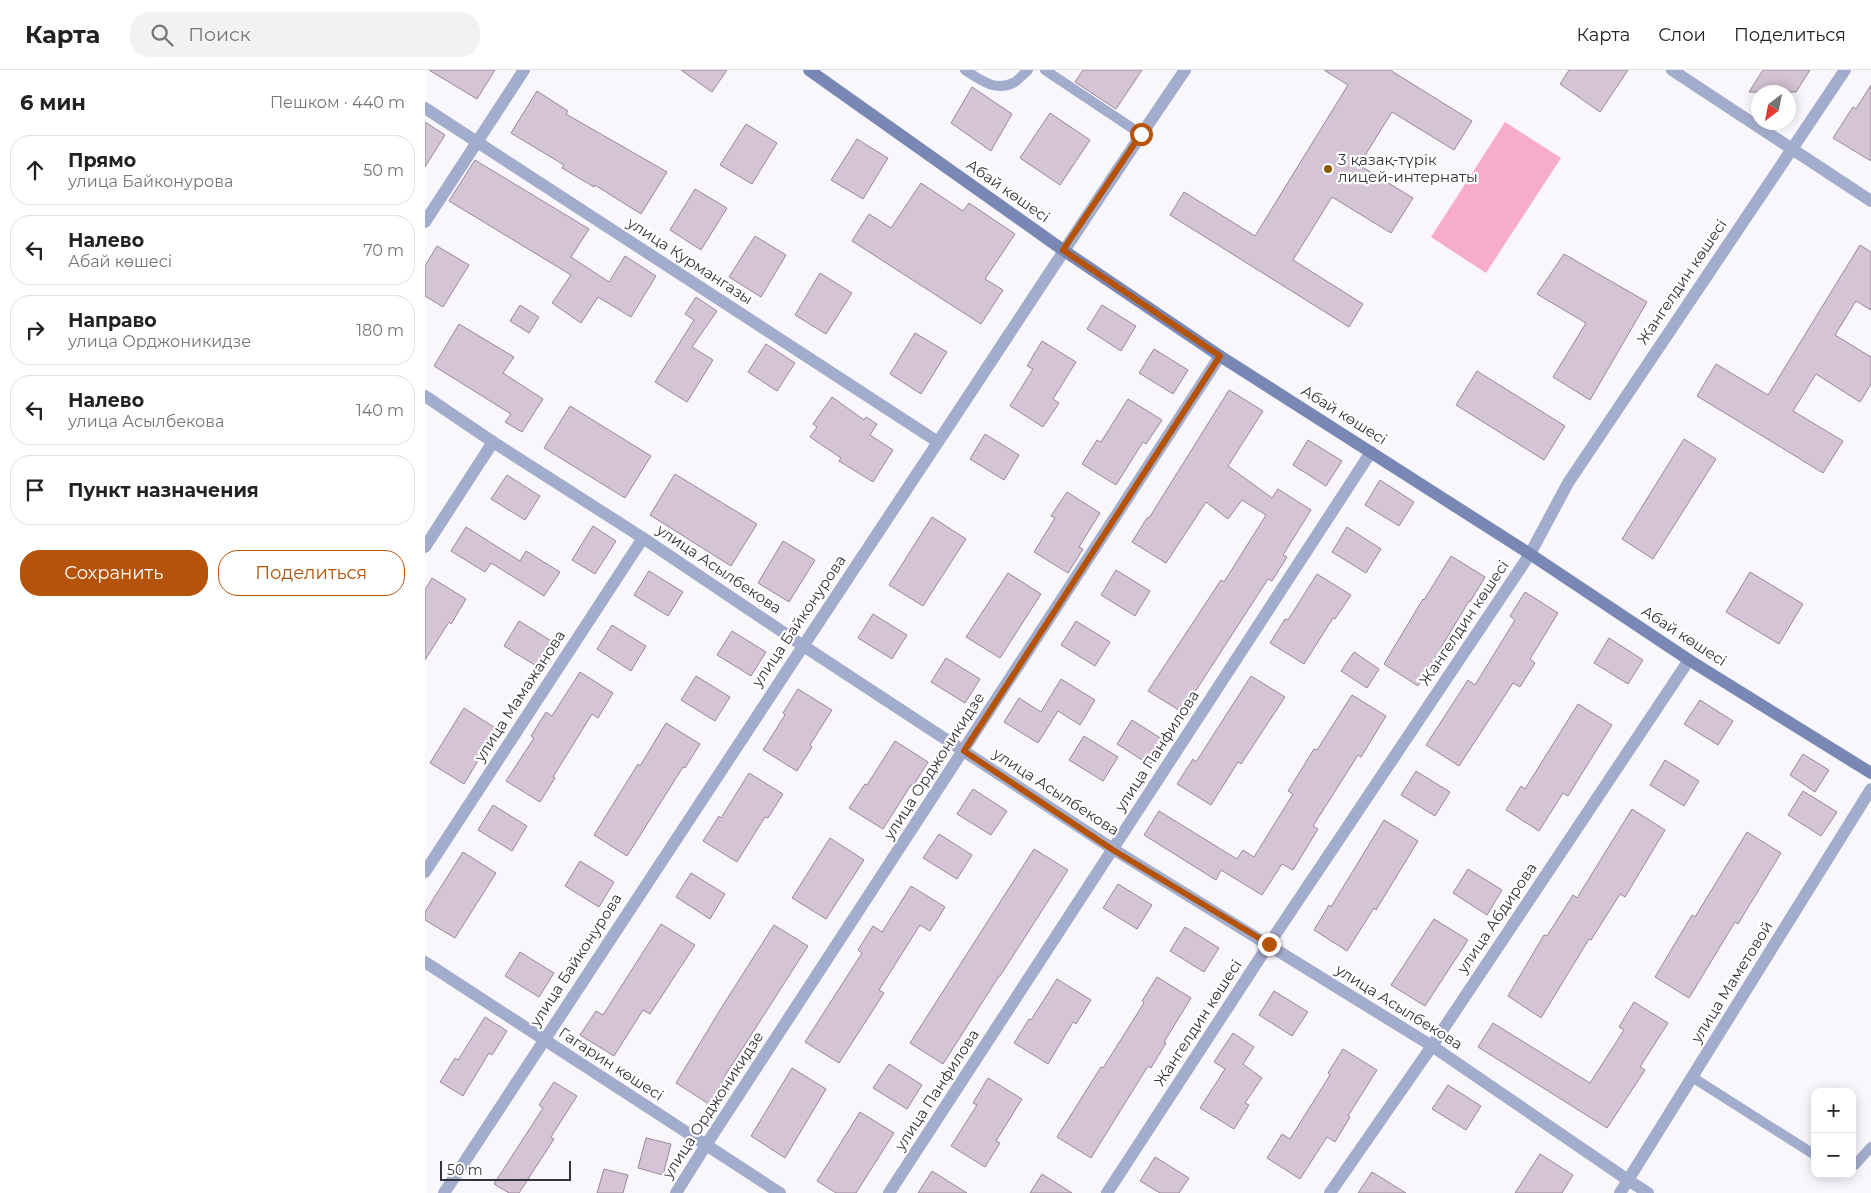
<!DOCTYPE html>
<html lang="ru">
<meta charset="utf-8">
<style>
:root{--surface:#fff;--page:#f2f2f2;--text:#222;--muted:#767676;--line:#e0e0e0;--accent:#b45309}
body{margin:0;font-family:Montserrat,sans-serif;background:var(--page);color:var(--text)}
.controls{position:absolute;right:15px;bottom:15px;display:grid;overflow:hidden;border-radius:10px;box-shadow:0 2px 12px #0003}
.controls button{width:45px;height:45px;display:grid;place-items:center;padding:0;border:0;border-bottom:1px solid var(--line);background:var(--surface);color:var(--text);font:25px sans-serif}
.compass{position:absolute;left:1326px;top:15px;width:45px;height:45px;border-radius:50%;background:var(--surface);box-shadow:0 2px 12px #0003;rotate:212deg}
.scale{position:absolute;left:15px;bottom:12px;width:131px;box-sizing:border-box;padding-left:5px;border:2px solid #34323a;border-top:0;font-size:14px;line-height:18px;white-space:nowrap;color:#34323a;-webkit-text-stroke:4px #fff;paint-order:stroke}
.stop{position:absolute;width:15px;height:15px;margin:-11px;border:4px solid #b45309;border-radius:50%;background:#fff}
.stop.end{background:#b45309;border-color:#fff;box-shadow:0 1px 5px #0008}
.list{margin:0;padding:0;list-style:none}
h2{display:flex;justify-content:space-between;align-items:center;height:65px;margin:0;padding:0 20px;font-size:21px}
h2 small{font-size:16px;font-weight:400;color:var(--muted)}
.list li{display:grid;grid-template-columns:32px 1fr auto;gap:15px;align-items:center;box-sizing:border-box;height:70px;margin:0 10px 10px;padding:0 10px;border:1px solid var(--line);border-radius:20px}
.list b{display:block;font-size:19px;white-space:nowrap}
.list p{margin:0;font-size:16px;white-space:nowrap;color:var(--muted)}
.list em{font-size:16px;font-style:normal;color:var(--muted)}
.actions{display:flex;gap:10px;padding:15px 20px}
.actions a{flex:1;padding:11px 0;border:1px solid var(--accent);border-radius:20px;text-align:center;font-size:18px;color:var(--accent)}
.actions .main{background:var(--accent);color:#fff}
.icon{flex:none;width:28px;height:28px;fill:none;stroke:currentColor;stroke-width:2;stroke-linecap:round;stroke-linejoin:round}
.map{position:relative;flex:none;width:1446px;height:1123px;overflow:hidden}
header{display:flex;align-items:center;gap:30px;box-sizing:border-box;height:70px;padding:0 25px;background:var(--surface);border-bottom:1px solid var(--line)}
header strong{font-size:24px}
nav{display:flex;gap:28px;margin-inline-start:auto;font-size:18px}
.search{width:350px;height:45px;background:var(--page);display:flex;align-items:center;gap:12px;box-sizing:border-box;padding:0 18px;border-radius:20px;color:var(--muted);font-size:19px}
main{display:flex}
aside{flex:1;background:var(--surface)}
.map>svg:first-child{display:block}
</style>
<header>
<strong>Карта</strong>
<div class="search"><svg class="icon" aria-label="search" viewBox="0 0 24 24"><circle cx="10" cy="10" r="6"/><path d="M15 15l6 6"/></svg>Поиск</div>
<nav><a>Карта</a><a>Слои</a><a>Поделиться</a></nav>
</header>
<main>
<aside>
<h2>6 мин<small>Пешком · 440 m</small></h2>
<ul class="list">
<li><svg class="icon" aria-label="ahead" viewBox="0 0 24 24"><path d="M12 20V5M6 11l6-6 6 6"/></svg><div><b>Прямо</b><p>улица Байконурова</p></div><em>50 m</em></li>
<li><svg class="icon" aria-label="left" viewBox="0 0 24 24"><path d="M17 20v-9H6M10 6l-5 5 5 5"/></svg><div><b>Налево</b><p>Абай көшесі</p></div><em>70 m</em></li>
<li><svg class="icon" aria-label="right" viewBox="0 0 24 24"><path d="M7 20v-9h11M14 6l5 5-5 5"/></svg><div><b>Направо</b><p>улица Орджоникидзе</p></div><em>180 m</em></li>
<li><svg class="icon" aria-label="left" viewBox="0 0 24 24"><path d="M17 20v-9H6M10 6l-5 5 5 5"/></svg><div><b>Налево</b><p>улица Асылбекова</p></div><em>140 m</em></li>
<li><svg class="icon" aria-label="arrive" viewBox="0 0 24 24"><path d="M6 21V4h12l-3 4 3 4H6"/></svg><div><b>Пункт назначения</b></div></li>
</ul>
<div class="actions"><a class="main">Сохранить</a><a>Поделиться</a></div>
</aside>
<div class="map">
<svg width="1446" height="1123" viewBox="0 0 1446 1123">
<rect width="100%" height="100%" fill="#f9f7fc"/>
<path fill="#f7adca" d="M1080,52l56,36 -75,115 -55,-36z"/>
<g fill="#d5c4d5" stroke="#989">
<path d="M4,0h66l-18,29z"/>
<path d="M256,0h46l-15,22z"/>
<path d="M658,0h59l-26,39 -41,-27z"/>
<path d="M899,0h66l82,51 -18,29 -62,-38 -33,53 54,33 -22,35 -59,-36 -39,63 70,44 -14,23 -179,-112 14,-23 71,44 93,-151z"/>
<path d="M1144,0h59l-28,42 -40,-28z"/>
<path d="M1338,0h47l-14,22h-47z"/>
<path d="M1446,15v76l-38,-23 20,-31 3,2z"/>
<path d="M547,17l40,27 -21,37 -40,-28z"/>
<path d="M112,21l31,20 -2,3 101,58 -26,42 -46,-29 -1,2 -32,-19 2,-3 -53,-32z"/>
<path d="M625,43l40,27 -30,45 -40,-27z"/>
<path d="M0,52l20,13 -20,32z"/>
<path d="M321,54l31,19 -25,41 -32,-19z"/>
<path d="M432,69l31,19 -25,41 -32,-19z"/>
<path d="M50,90l114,69 -18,28 38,25 16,-26 31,20 -25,41 -33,-20 -17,26 -29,-20 19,-28 -122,-74z"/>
<path d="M496,113l42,28 6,-8 46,31 -30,45 18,11 -22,34 -129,-83 17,-27 22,14z"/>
<path d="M270,119l32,19 -26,42 -31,-20z"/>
<path d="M330,166l31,19 -25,42 -32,-20z"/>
<path d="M1435,175l11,7v58l-15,-9 -21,34 36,22v27l-11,18 -44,-28 -23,37 50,30 -20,32 -126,-77 19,-32 52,31z"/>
<path d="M12,176l32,19 -26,42 -18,-11v-30z"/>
<path d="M1139,184l83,48 -57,98 -37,-23 33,-54 -49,-29z"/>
<path d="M395,203l32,20 -26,41 -31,-19z"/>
<path d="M271,227l21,14 -25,36 21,13 -26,42 -32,-20 39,-62 -9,-6z"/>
<path d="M95,235l19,12 -10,16 -19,-12z"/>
<path d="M677,235l34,21 -15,25 -34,-22z"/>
<path d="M34,254l55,33 -11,16 40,26 -21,33 -17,-10 6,-8 -77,-48z"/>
<path d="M490,263l32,19 -26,42 -31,-20z"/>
<path d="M617,271l34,21 -23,37 6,4 -16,24 -33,-21 23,-37 -6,-3z"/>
<path d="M341,274l29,19 -18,28 -29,-19z"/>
<path d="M729,279l34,21 -15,24 -34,-21z"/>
<path d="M1052,301l88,55 -21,34 -88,-55z"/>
<path d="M804,320l34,21 -35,55 44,32 6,-9 33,21 -28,45 4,2 -15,24 -4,-2 -86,133 -34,-21 73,-111 3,2 42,-67 -24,-15 -14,19 -22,-17 -40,61 -34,-21 15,-24h2z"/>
<path d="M407,327l32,23 2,-3 11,7 -7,11 23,15 -20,32 -34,-21 2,-3 -31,-21 7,-10 -4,-3z"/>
<path d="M703,329l34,21 -16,24 -3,-2 -27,43 -34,-21 15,-24 4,2z"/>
<path d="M145,336l81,50 -26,42 -81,-50z"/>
<path d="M560,364l34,21 -15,25 -34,-21z"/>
<path d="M1259,369l32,20 -63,100 -31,-20z"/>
<path d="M883,370l34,21 -16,25 -33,-21z"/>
<path d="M250,404l82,50 -26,42 -81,-51z"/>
<path d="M82,405l33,21 -15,24 -34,-21z"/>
<path d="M955,410l34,22 -15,24 -34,-21z"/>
<path d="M642,422l33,21 -21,34 4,2 -15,24 -34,-21 21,-34 -4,-2z"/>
<path d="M507,447l34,22 -43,67 -34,-21z"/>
<path d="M168,456l23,15 -21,33 -23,-14z"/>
<path d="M41,457l54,34 6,-10 34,21 -16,24 -53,-33 -6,9 -34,-21z"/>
<path d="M922,457l34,22 -15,24 -34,-21z"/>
<path d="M358,471l32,19 -26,42 -31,-19z"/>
<path d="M1026,486l34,21 -15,25 -1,-1 -51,85 -34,-22 39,-65 1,1z"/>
<path d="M691,500l34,21 -15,25 -34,-21z"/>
<path d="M224,501l34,21 -15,24 -34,-21z"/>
<path d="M1325,502l53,32 -24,40 -53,-32z"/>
<path d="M583,503l33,21 -41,64 -34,-21z"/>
<path d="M892,504l34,21 -16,24 -2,-1 -29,46 -34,-21 15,-24 3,1z"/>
<path d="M7,508l34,21 -15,25 -2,-2 -24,38v-70z"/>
<path d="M1100,522l33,21 -28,46 5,4 -15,24 -7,-4 -54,83 -33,-21 42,-65 7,5 40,-65 -5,-4z"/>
<path d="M448,544l34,21 -15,24 -34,-21z"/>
<path d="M94,551l34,21 -15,25 -34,-21z"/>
<path d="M651,551l34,21 -15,24 -34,-21z"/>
<path d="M187,555l34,21 -15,25 -34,-22z"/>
<path d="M307,561l34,21 -15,24 -34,-21z"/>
<path d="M1184,568l34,22 -15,24 -34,-21z"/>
<path d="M929,582l25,17 -12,19 -26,-17z"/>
<path d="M521,588l34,21 -15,24 -34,-21z"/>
<path d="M155,602l33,21 -15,25 -6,-4 -39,63 2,1 -15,24 -34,-21 28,-43 -3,-2 15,-24 6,4z"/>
<path d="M271,606l34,21 -15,24 -34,-21z"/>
<path d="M826,606l34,21 -44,67 -3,-2 -27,43 -34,-21 16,-25 3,3z"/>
<path d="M636,609l34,21 -15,25 -22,-14 -20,32 -34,-21 15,-24 22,14z"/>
<path d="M373,619l34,21 -22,35 2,2 -15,24 -34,-21 22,-35 -2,-2z"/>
<path d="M927,625l34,21 -25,41 -3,-2 -45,71 5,3 -25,41 -11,-6 -20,31 -41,-25 -5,10 -72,-45 15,-24 78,48 6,-9 11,7 39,-63 -5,-3 26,-42 3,1z"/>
<path d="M1275,630l33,21 -15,24 -34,-21z"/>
<path d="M1153,634l34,21 -44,71 -5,-3 -24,38 -33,-21 15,-24 4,3z"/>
<path d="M39,638l33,21 -33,55 -34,-21z"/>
<path d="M707,650l33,21 -15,24 -33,-21z"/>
<path d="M241,653l34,21 -15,24 -2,-1 -56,89 -33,-21 44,-71 2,2z"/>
<path d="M659,666l34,21 -15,24 -34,-21z"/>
<path d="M470,671l33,21 -15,24 -2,-1 -28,44 -34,-21 16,-24 2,1z"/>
<path d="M1378,684l26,16 -14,22 -25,-17z"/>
<path d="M1240,690l34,21 -15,25 -34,-21z"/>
<path d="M991,701l34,21 -15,24 -34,-21z"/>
<path d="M324,703l34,21 -15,24 -3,-1 -28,45 -34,-21 16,-25 2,2z"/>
<path d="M548,719l34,22 -16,24 -34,-21z"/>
<path d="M1378,721l34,21 -16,24 -33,-21z"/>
<path d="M68,735l34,21 -15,25 -34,-21z"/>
<path d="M1207,739l33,21 -40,67 -5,-3 -29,46 -2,-1 -48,79 -33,-22 36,-61 3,1 26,-41 4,3z"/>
<path d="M959,750l34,21 -42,69 -2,-2 -27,43 -33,-21 15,-25 2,2z"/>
<path d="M1322,762l34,21 -43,71 -3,-2 -46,76 -34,-21 37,-62 3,2z"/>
<path d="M514,764l33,21 -15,24 -34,-21z"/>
<path d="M405,768l34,22 -38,59 -34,-21z"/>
<path d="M609,779l34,21 -68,106h-1l-56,88 -33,-21z"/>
<path d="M38,782l33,21 -41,65 -30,-18v-8z"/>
<path d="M155,791l34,21 -15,25 -34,-21z"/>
<path d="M1043,799l34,21 -15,25 -34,-22z"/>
<path d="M266,803l34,21 -15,25 -34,-22z"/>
<path d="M693,814l34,21 -15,24 -34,-21z"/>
<path d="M486,816l34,21 -15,24 -10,-6 -41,65 5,3 -45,70 -34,-21 57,-89 -4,-3 15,-24 9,6z"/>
<path d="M1009,849l34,21 -43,66 -34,-21z"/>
<path d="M236,854l34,21 -45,69 -7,-4 -29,46 -34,-21 16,-24 7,4z"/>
<path d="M349,855l34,21 -85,133 1,1 -15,24 -33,-21 44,-73z"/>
<path d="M760,857l34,21 -15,24 -34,-21z"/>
<path d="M95,882l34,21 -15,24 -34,-21z"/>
<path d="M732,907l34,21 -27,44 2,1 -15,25 -3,-2 -57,92 -34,-21 44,-70 2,1 41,-65 -2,-2z"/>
<path d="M632,909l34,21 -15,24 -3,-2 -25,42 -34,-21 15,-24 2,1z"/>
<path d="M849,921l34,21 -16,24 -33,-21z"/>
<path d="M1209,932l34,21 -28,44 5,3 -38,58 -129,-81 15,-24 97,60 34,-53 -5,-3z"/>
<path d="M60,947l22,14 -15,24 -3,-2 -26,43 -23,-14 15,-24 3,2z"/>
<path d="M808,963l21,14 -11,17 19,14 -17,25 4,2 -15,24 -34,-21 25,-39 -11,-7z"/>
<path d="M918,979l34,21 -29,46 2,1 -15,25 -8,-5 -27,42 -33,-21 15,-24 8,5 40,-64 -2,-2z"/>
<path d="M464,994l33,21 -15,24 -34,-21z"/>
<path d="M367,998l34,21 -41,69 -34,-22z"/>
<path d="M563,1008l34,21 -26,42 4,2 -15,24 -34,-21 26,-41 -4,-2z"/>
<path d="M129,1012l23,14 -26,41 3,2 -35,54h-10l-15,-9 49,-76 -4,-3z"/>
<path d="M1023,1015l33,21 -15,24 -34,-21z"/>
<path d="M435,1042l34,21 -38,60h-20l-19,-12z"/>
<path d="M221,1068l25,6 -8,31 -25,-7z"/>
<path d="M1115,1084l33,21 -11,18h-47z"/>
<path d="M730,1087l34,21 -10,15h-19l-20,-12z"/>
<path d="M179,1099l24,6 -5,18h-26z"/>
<path d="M507,1101l35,22h-49z"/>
<path d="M947,1102l34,21h-48z"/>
<path d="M617,1104l30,19h-42z"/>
</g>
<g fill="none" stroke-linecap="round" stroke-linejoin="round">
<g stroke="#a2accc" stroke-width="10">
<path d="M540,0c14,9 30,22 48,13 5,-2 10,-9 15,-13"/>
<path d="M620,0l96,64"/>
<path d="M1267,1007l123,78"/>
<path d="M1427,1095h3l16,-18"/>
</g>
<g stroke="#a2accc" stroke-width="12">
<path d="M1247,0l199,131"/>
<path d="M0,38l513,334"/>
<path d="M0,326l68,46 150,96 159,107 311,204 319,197 196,134"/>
<path d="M0,477l68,-105"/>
<path d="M0,802l218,-334"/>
<path d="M19,1123c163,-252 329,-501 494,-751 82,-124 163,-249 247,-372"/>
<path d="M251,1123l30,-48 514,-789"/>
<path d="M464,1123l482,-741"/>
<path d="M682,1123l162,-249 261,-390 38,-71 277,-413"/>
<path d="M905,1123l102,-147 257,-386"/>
</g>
<g stroke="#a2accc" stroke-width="12">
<path d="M0,152l99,-152"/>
<path d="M0,892l355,231"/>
<path d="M1203,1110l20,13"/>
<path d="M1195,1123l251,-404"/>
</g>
<path stroke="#7987b4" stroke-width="12" d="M384,0l254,180 157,106 310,198 159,106 182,113"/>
</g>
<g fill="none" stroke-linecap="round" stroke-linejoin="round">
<path stroke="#b45309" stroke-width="6" d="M716,64l-78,116 157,106 -256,395 149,99 156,94"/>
</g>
<circle fill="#895c00" stroke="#fff" stroke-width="2" cx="903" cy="99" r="5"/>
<g text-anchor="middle" stroke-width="4.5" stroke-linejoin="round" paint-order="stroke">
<g font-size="15" fill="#34323a" stroke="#fff" text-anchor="start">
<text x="913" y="95">3 қазақ-түрік<tspan x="913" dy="17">лицей-интернаты</tspan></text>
</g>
<g font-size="15" fill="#34323a" stroke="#fff">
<text transform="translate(583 121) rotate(35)" y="5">Абай көшесі</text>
<text transform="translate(265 191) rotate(33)" y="5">улица Курмангазы</text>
<text transform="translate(1257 212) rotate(-56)" y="5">Жангелдин көшесі</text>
<text transform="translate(919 345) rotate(32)" y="5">Абай көшесі</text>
<text transform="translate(294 499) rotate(34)" y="5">улица Асылбекова</text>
<text transform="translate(374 551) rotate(-56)" y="5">улица Байконурова</text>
<text transform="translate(1039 553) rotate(-56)" y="5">Жангелдин көшесі</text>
<text transform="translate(1259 566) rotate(33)" y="5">Абай көшесі</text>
<text transform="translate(95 626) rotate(-57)" y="5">улица Мамажанова</text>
<text transform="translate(732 681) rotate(-57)" y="5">улица Панфилова</text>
<text transform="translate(509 696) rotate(-57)" y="5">улица Орджоникидзе</text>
<text transform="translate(631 722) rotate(33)" y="5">улица Асылбекова</text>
<text transform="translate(1072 848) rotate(-56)" y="5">улица Абдирова</text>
<text transform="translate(151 890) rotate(-57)" y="5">улица Байконурова</text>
<text transform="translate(1307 912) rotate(-58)" y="5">улица Маметовой</text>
<text transform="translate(974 937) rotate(32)" y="5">улица Асылбекова</text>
<text transform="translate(773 953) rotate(-57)" y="5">Жангелдин көшесі</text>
<text transform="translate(186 994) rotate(33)" y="5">Гагарин көшесі</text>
<text transform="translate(512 1020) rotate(-57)" y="5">улица Панфилова</text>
<text transform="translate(288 1035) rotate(-57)" y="5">улица Орджоникидзе</text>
</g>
</g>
</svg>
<div class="controls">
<button>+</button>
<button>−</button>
</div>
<svg class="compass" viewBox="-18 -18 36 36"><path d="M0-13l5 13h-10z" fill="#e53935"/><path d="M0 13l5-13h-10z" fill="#767676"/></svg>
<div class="scale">50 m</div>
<div class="stop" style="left:716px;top:64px"></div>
<div class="stop end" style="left:844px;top:874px"></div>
</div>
</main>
